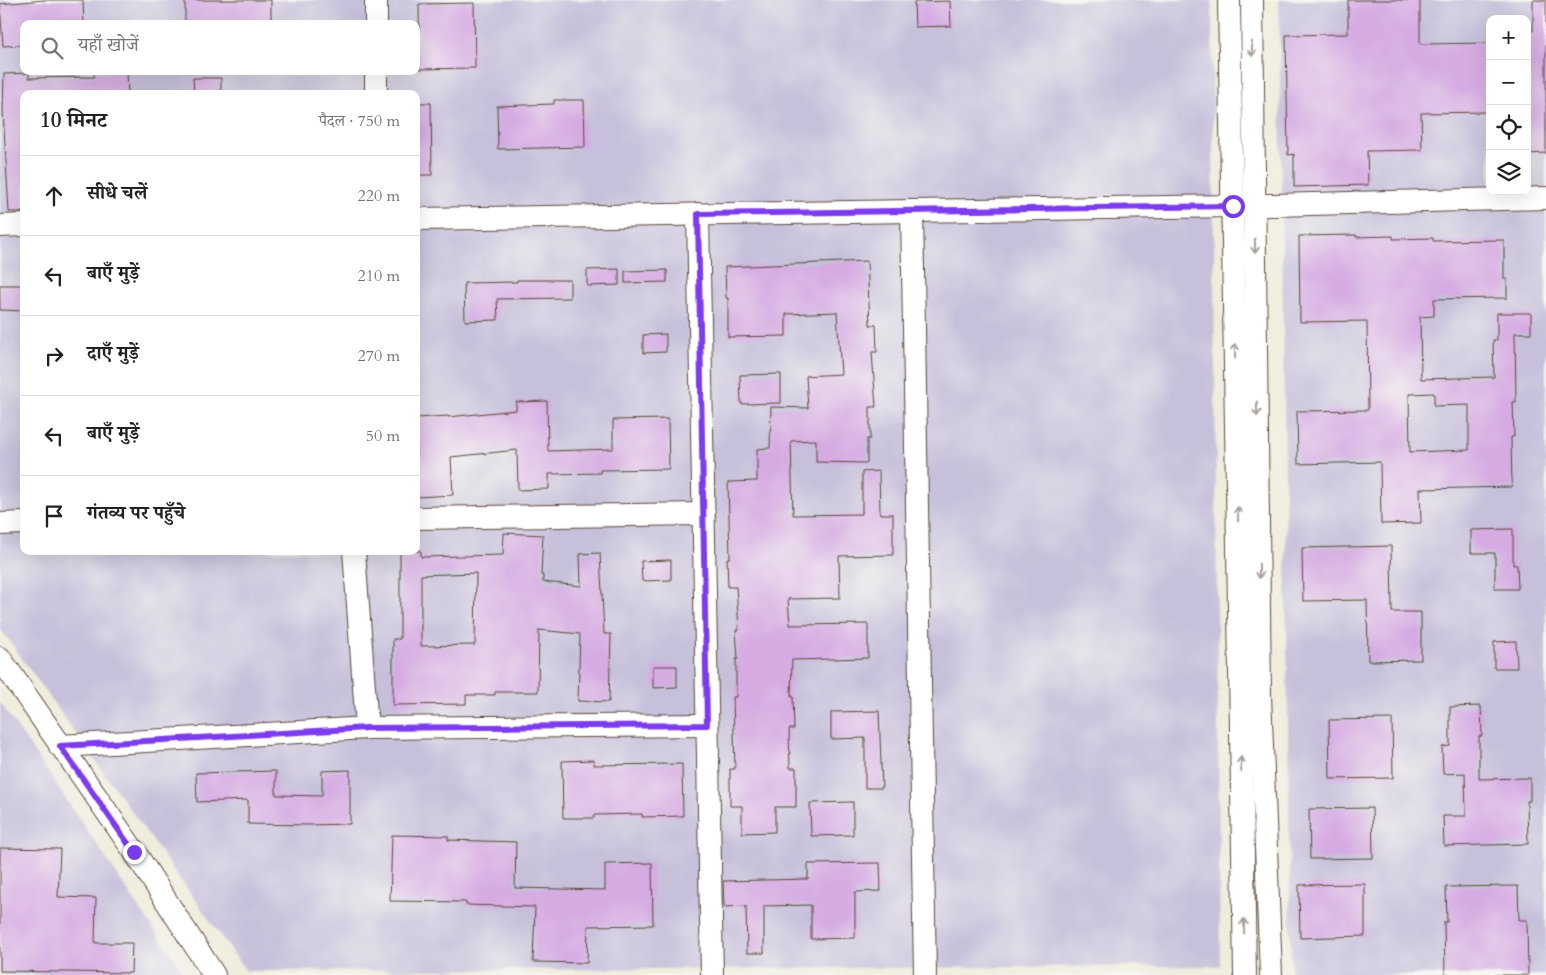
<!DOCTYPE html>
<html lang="hi">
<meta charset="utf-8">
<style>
:root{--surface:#fff;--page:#f6f6f6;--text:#202124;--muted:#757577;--line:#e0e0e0}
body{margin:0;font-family:Cardo,"Noto Serif Devanagari",serif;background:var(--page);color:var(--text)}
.controls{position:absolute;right:15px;top:15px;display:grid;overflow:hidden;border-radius:10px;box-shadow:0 5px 20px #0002}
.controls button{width:45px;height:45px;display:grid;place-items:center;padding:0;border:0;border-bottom:1px solid var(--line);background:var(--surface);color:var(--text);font:25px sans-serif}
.stop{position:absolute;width:15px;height:15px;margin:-11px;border:4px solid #7c3aed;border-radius:50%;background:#fff}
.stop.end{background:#7c3aed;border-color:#fff;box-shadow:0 1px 5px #0008}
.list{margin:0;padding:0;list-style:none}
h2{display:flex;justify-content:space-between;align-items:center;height:65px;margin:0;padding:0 20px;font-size:21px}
h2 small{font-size:16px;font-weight:400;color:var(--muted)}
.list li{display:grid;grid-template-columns:32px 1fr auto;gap:15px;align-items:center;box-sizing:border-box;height:80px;padding:0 20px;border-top:1px solid var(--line)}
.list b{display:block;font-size:19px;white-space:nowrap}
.list em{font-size:16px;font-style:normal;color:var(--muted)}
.icon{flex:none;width:28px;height:28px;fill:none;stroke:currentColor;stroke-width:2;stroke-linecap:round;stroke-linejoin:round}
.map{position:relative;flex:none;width:1546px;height:975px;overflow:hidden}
.search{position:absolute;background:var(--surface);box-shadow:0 5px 20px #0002;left:20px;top:20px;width:400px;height:55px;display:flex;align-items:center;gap:12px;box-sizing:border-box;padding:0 18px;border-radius:10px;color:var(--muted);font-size:19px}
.panel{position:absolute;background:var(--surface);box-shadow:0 5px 20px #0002;left:20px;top:90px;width:400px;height:465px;border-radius:10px}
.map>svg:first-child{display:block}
</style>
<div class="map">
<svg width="1546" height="975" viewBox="0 0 1546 975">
<rect width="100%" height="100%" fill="#f6f6f2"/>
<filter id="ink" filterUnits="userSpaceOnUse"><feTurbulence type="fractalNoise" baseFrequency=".02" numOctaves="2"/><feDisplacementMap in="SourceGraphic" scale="10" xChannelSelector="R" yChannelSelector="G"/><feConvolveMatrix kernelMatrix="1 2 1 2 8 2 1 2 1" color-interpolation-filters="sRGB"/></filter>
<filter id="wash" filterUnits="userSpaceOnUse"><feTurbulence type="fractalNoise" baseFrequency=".0096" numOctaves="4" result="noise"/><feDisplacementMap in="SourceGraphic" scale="20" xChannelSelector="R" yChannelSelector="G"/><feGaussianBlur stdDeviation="1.12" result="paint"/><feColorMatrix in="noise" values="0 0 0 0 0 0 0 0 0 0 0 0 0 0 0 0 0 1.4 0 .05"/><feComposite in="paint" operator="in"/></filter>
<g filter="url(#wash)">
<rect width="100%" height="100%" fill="#f0ecdb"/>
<g fill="#c6c0da" fill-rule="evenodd">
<path d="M0,0h1212l8,966 -974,5 -246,-343zM24,24h392v47h-392zM24,94h392v457h-392z"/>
<path d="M1279,0h267v975h-255zM1490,19h37v172h-37z"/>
<path d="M0,702l185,273h-185z"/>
</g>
<g id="blocks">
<g fill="#d5abe2" fill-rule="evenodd">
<path d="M44,0h39l1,24h-60v21l-21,1 -3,-42z"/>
<rect x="185" y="0" width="86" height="24"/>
<path d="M1348,0h72v44l69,-1 1,69 -69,1 1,37 -55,1 1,34 -74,2v-33l-6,1 -2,-120 62,-1z"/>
<path d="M1533,0h13v153l-19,1v-123h6z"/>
<path d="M950,1l1,25 -36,1 -1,-25z"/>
<path d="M474,3l1,65 -55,1 -1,-65z"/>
<path d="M127,72l1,22h-104v118h-15l-6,-101 1,-37 25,-1v5l65,-1v-4z"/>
<path d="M193,78h28v16h-27z"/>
<path d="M554,100h30l1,47 -87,2 -1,-43 57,-2z"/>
<path d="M416,103h15l1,72h-16z"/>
<path d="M1356,235v2l37,-1v3l40,-1v3l71,-1v39h3v19l-73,1v17l-14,1 1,62 73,-2 -1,-37h4v-27h34v20h-16l1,69h-3l1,35h-3l1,50 -92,2 1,34 -40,1 -1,-62 -82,2 -1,-53 71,-1 -1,-89 -67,1 -1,-86zM1434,393v13l35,-1v45l-59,2 -1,-58z"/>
<path d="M867,261l3,64h6l1,27h-5l4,55h-6v32h-3v24l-51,-1v-22l-25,1 2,74 69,-1v-42l17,-1 1,43h13v41l-54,1 1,42 -52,1 2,26 78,-1v34l-76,2 -1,36h2l1,33h-5l1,39h6v39h-21v25l-33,1v-27h-12v-37h5l-2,-72h3v-38h2l-2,-29h3l-3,-43h-8l-1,-29h3l-2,-76 29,-1v-32l13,-1 1,-41 37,1 -2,-32 35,-2 -4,-62 -51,2v22l-58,1v-39h-2l-1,-31z"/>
<path d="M619,269v16l-32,1v-16z"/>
<path d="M667,270v12l-42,1v-12z"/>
<path d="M517,280h53v18l-73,1 1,21 -33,1 -1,-38 53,-1z"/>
<path d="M0,285h24v26l-24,-1z"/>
<path d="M666,334v18l-23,1v-18z"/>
<path d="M781,374v29l-40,1 -1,-29z"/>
<path d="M547,401l1,50 65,-2v-29l55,-1 1,50 -69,1v3l-51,1v15l-31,1 -1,-40 -66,7 2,38 -37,2v-79l32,-2v1l68,-7v-8z"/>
<path d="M1513,529v36h4l1,24h-23v-36h-24v-23z"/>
<path d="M504,533l39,2 -2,40h2v7l38,4 -1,-32 20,-1 4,81h7l-2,68 -31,-1 2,-67 -41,-4 -1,62h-43v3h-29v9l-73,1v-66h7v-88h21v6l82,-2zM476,573l-1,72 -54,1v-71z"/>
<path d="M1391,546l1,66h29v48l-53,1 -1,-61 -64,1 -1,-53z"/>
<path d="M671,560v20l-29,1 -1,-20z"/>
<path d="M1516,641l1,27h-23v-26z"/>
<path d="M653,666h24v21l-24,1z"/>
<path d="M1481,706l1,30h-3v43l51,-1v23h-3l1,43 -84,2 -1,-30h23l-1,-43 -22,1 -1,-27 8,-1v-39z"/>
<path d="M879,711l3,77h-17v-50l-34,1v-27z"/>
<path d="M1392,719l1,59 -63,1 -1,-59z"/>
<path d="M594,760v5l88,-1 1,52 -41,1v-3l-48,1v3h-31l-1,-57z"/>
<path d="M350,770v54l-41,1 -61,-1v-24l-51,2 -1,-29 80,-2v24l46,1v-25z"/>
<path d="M853,802v33l-42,1 -1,-33z"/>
<path d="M1372,808l1,50 -63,1 -1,-50z"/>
<path d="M392,835l56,1v4l68,2 -1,46 90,2v-26l47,-1 1,62 -65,1 -1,37 -54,-1 2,-55 -69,-2v-3l-76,-1z"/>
<path d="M0,848l60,1 -2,48 38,1 -1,45h37l-1,30 -131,-2z"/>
<path d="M880,863l1,28 -26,1v46l-44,1v-34l-47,1v47h-17l-1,-47 -22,1 -1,-26 85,-2v-15z"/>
<path d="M1365,884v52l-65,2 -1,-53z"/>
<path d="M1518,886l1,34h8l1,55h-83l-1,-53h3l-1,-35z"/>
</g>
</g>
</g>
<g filter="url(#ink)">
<use href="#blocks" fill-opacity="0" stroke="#56473a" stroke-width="1"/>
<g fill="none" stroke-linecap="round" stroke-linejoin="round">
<defs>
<g id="minor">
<path d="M376,0v24"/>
<path d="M1229,0l16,975"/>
<path d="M1252,0l8,695 11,280"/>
<path d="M376,71v23"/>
<path d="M912,211l13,764"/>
<path d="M698,214l14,761"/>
<path d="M416,219l817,-13 313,-8"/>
<path d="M0,226l24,-1"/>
<path d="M416,518l288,-4"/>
<path d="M0,524l24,-1"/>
<path d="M354,551l13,177"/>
<path d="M0,658l134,193 80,124"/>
<path d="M60,746l307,-18 340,-3"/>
</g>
</defs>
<use href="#minor" stroke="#56473a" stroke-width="24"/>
<use href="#minor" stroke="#fff" stroke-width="22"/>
</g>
<defs><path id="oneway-shaft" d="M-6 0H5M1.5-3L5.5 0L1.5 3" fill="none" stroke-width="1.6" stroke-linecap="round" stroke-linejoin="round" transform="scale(1.25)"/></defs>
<g stroke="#a79f9a">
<use href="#oneway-shaft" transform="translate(1252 49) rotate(89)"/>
<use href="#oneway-shaft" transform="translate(1255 246) rotate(89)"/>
<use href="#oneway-shaft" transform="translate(1235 351) rotate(-91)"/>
<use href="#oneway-shaft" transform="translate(1257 409) rotate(89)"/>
<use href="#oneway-shaft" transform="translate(1238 514) rotate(-91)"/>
<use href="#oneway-shaft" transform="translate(1259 571) rotate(89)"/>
<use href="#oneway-shaft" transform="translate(1241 764) rotate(-91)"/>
<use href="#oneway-shaft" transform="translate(1244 926) rotate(-91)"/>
</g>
</g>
<g fill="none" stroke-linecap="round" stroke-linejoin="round" filter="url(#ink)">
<path stroke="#7c3aed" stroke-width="6" d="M134,852l-74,-106 307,-18 340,-3 -9,-511 535,-8"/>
</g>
</svg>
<div class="controls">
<button>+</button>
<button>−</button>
<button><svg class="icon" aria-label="locate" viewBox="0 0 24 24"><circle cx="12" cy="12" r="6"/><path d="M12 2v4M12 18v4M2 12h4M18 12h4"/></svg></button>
<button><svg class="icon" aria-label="layers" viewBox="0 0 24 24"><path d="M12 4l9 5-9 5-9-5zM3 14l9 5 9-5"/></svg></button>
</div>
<div class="stop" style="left:1233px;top:206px"></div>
<div class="stop end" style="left:134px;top:852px"></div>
<div class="search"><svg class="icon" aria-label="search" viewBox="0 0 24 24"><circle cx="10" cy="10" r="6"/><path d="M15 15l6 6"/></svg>यहाँ खोजें</div>
<section class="panel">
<h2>10 मिनट<small>पैदल · 750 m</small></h2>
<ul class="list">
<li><svg class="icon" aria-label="ahead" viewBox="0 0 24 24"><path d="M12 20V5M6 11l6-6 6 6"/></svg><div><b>सीधे चलें</b></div><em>220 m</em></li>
<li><svg class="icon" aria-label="left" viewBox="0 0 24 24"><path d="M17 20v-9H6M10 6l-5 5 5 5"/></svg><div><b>बाएँ मुड़ें</b></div><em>210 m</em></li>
<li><svg class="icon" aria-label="right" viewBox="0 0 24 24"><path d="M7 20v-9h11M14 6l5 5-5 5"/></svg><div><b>दाएँ मुड़ें</b></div><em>270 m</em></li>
<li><svg class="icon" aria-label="left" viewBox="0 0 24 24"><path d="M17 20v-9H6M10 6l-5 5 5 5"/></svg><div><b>बाएँ मुड़ें</b></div><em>50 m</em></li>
<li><svg class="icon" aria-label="arrive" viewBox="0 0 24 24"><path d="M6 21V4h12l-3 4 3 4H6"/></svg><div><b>गंतव्य पर पहुँचे</b></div></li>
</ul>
</section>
</div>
